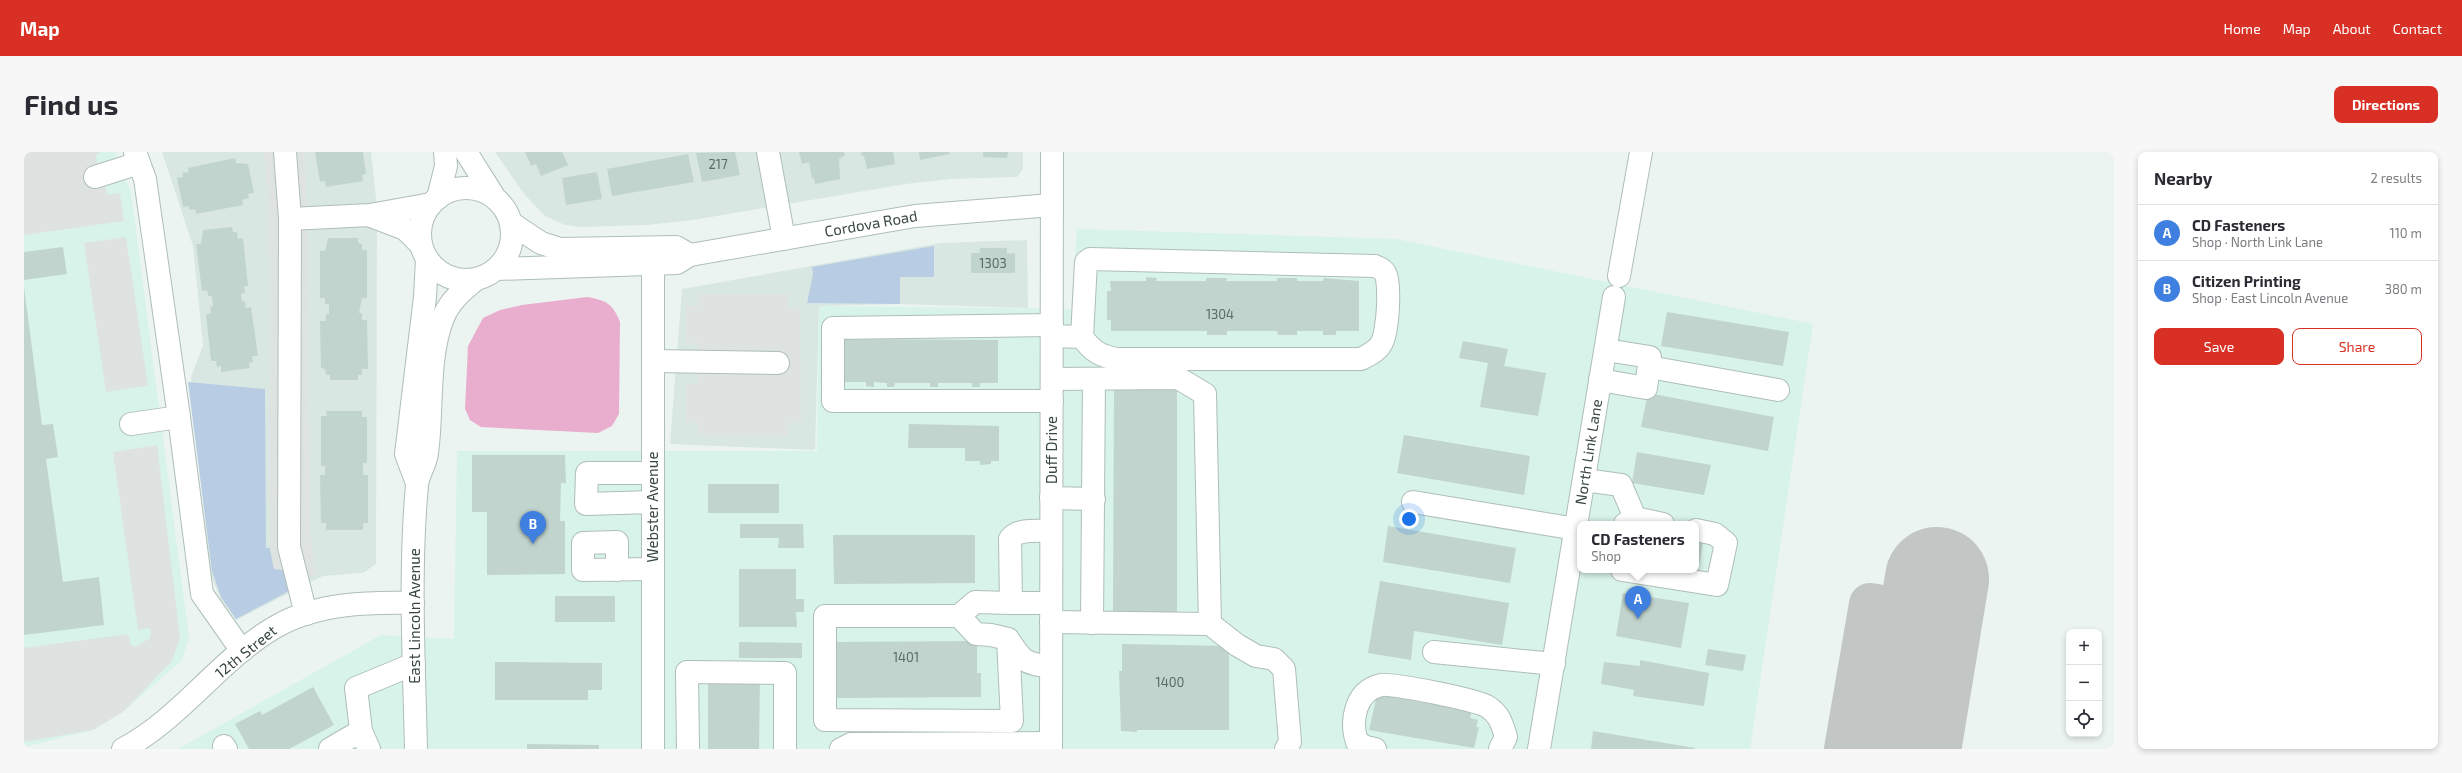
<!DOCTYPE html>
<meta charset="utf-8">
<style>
:root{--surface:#fff;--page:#f7f7f7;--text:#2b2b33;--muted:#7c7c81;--line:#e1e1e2;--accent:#d93025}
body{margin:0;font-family:"Exo 2",sans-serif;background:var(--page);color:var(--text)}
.controls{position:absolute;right:12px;bottom:12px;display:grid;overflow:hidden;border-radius:8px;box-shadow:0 2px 6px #0003}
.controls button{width:36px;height:36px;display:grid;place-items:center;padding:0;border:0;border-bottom:1px solid var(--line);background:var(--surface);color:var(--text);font:20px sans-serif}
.you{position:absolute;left:1385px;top:367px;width:14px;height:14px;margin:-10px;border:3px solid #fff;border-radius:50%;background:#1a73e8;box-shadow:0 0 0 6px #1a73e833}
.badge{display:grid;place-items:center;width:26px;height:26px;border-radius:50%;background:var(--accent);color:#fff;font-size:13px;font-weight:700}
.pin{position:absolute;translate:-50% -33px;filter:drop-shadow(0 1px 2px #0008)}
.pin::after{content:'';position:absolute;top:21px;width:14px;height:12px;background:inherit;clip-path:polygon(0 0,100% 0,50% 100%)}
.popup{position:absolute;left:1553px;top:369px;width:122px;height:52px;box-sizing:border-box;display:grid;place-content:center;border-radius:8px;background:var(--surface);filter:drop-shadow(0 1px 3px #0005);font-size:13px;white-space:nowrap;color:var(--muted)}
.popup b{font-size:15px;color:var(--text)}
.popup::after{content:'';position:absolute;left:50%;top:100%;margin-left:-8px;border:8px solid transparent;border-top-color:var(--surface)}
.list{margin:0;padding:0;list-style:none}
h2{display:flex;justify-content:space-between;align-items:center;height:52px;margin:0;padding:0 16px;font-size:17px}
h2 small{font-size:13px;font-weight:400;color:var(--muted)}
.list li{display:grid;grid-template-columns:26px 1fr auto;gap:12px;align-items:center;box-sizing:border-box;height:56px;padding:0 16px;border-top:1px solid var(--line)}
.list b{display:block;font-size:15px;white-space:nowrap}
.list p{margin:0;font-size:13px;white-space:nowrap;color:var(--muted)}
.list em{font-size:13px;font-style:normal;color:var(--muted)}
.actions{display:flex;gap:8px;padding:12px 16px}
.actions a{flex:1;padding:9px 0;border:1px solid var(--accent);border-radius:8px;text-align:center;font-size:14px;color:var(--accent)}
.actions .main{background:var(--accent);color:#fff}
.icon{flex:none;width:22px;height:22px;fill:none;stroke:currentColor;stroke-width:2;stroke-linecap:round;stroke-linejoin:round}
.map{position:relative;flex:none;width:2090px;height:597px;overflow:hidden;border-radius:8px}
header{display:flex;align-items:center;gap:24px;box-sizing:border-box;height:56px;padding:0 20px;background:var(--accent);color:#fff}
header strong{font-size:19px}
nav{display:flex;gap:22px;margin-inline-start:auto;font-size:14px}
.intro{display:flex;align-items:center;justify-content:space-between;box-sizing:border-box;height:96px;padding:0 24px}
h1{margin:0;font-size:28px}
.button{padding:10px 18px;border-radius:8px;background:var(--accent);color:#fff;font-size:14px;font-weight:700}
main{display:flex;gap:24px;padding:0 24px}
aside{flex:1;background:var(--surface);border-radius:8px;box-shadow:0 2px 6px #0003}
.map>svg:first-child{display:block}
</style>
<header>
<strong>Map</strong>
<nav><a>Home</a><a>Map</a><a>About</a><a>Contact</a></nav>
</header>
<div class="intro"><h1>Find us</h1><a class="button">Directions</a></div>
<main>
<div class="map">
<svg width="2090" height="597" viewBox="0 0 2090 597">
<rect width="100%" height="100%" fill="#ebf4f1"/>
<g fill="#d9e7e3">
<path d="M138,0h209l5,46 1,31 -1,335 -13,9 -40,3 -87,44 -16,-22 -10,-25 -19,-196 12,-32 -10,-99z"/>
<path d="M471,0h528v17l-6,8 -66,2 -45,5 -213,36 -46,5 -66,2 -16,-2 -20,-9 -21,-22z"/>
<path d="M1003,88l1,68 -128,-4 -81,2 -4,144 -145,-6 12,-155 258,-46z"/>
</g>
<g fill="#d8f3e9" fill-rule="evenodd">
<path d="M0,0h91l16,40 58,446 -7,22 -59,52 -30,18 -69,17z"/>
<path d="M1053,77l319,10 417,85 -63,425h-1572l203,-114 73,4 3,-188h360l2,-145 252,3zM1556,372h116v46h-116z"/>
</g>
<g fill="#b8cde3">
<path d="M910,94v31h-34v27l-93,-1 6,-29 -1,-7z"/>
<path d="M164,230l77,7 1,159h4l4,21 11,1 6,20 -55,29 -15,-22 -9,-26z"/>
</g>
<g fill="#dee3e1">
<path d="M0,0h77l-4,2 -1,4 12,37 12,-2 4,28 -100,14z"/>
<path d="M240,0h40l1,9 3,73 2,298 6,42 -27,7 -4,-11 -11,-1 -4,-21 -1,-339z"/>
<path d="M102,85l22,149 -42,6 -22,-149z"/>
<path d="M675,142h89v15h12l1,114h-14l1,12h-90v-12h-12v-39h12v-41l-12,1v-38h12z"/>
<path d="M133,293l23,193 -8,23 -49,51 -30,18 -69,12v-94l104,-14 3,11 4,2 15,-9 1,-7 -2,-3 -11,2 -25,-178z"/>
</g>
<path fill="#e9aecd" d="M563,145c19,3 26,7 33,25l-1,92 -7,12 -14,7 -117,-6 -11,-7 -5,-11 3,-63 15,-28 17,-8 22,-5z"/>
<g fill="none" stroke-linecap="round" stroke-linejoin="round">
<path stroke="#c2c6c4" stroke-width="42" d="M1821,597l25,-145 61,11"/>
<path stroke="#c2c6c4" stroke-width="104" d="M1885,597l28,-170"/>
</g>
<g fill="#c1d4ce">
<path d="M291,0h48l3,22 -4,1 1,6 -37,6 -1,-6 -5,1z"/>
<path d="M501,0h37l6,13 -27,11 -5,-12 -5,2z"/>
<path d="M711,0l5,23 -38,7 -6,-29z"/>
<path d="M775,0h45l1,3 -6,4 1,20 -25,5 -1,-6 -2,1 -3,-17 -7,2z"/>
<path d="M837,0h32l2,12 -28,5 -3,-13h-2z"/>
<path d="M895,0h30v2l-29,6z"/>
<path d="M959,0h25l-1,6 -24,-1z"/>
<path d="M664,2l6,28 -82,14 -5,-27z"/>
<path d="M211,6l1,5 12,1 6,29 -6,1 1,4 -7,2 1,5 -47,9 -1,-5 -6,1v-4l-6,1 -6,-29 6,-1 -1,-4 7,-1 -1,-4z"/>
<path d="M573,20l5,27 -36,6 -4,-27z"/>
<path d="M208,75l1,5h4l1,7 5,-1 5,48h-4l1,7 -4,1 1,8 3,-1 1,7 5,-1 7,49h-6l1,6 -4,1 1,5 -29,4v-6l-4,1 -1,-6h-5l-5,-47 5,-1 -1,-6 3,-1 -1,-10h-4l-1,-6 -5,1 -6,-47h5l2,-14z"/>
<path d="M304,86h30v5l4,1v6h5v48h-5l-3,15h3v7h5l1,49h-6v6h-4v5h-28v-5h-4l-1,-6 -4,-1 -1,-47h6v-7h3v-10h-4v-6h-5v-47h5z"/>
<path d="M39,95l4,27 -43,6v-28z"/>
<path d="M956,96h27v6l8,-1v20h-44v-20h9z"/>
<path d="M1122,125l11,1 -1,3h50v-3h21l-1,3h51v-3h20v3h26l1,-3 35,3v50h-23v4h-13v-4h-26v4h-19l-1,-4h-50v4h-20v-4h-96v-11h-4v-29h4l-1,-10h36z"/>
<path d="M0,135l18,138 11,-1 5,33 -12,2 17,123 36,-5 5,48 -80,10z"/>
<path d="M1643,160l122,20 -6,34 -122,-20z"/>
<path d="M818,187l156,1v43h-18v4h-8v-4h-34v4h-8v-4h-35l-1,4h-7v-4l-13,-1v5l-8,-1v-4h-24z"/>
<path d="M1439,189l45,8 -4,17 42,7 -8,43 -58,-9 8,-44 -29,-5z"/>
<path d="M1090,231l63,1v231h-64z"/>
<path d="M1624,241l126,24 -6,34 -127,-24z"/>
<path d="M302,259h36v6h5v46h-4v12h5v48h-5v7h-37v-7h-5l-1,-48h5v-9h-4v-50h6z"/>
<path d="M885,272l90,2v35h-8v3l-11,1v-4h-15v-13h-57z"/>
<path d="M1380,283l126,21 -6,39 -127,-22z"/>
<path d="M1613,300l74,13 -7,30 -72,-12z"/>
<path d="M448,303h93l1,28h-5l-1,38h5v53l-78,1v-63h-15z"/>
<rect x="684" y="332" width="71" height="29"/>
<path d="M716,372h63l1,24h-26l1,-10h-39z"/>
<path d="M1364,374l128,22 -6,35 -127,-21z"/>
<path d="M809,383h142v48l-141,1z"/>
<path d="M1672,384l8,1 -6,34h-2z"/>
<path d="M715,417h57v30h8v13h-8l1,15h-58z"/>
<path d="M1356,429l129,22 -7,42 -88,-14 -3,29 -43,-7z"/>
<path d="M1599,441l66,10 -8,45 -65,-12z"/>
<rect x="531" y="444" width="60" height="26"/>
<path d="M953,489v32h4v24l-146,1v-56z"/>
<path d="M715,490l63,1v15h-63z"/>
<path d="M1098,492l107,2v84h-92v2l-16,-1 -2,-60h3z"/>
<path d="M1684,497l38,6 -3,16 -38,-6z"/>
<path d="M1616,508l69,13 -5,33 -71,-10 1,-6 -33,-6 3,-22 36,4z"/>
<path d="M471,510l107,1v27h-14v10h-93z"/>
<path d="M684,522h52l-1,75h-51z"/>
<path d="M289,535l21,38 -45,24h-40l-14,-25 25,-13 2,4z"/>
<path d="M1353,543l95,15 -2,8 8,2 -2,7h3l-5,21 -105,-18z"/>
<path d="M1569,579l102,17v1h-104z"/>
<path d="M503,592l72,1v4h-72z"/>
</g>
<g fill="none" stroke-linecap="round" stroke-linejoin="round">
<defs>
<g id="minor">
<path d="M111,0l10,27 34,238 23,177 40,57"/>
<path d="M261,0l5,67 -1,328 17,67"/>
<path d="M442,0l27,43"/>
<path d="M744,0l16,87"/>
<path d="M71,25l44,-14"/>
<circle cx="442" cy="82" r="46"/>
<path d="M414,46l8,-32 -1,-14"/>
<path d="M347,64l34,13 16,16"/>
<path d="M266,67l80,-4 61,-11"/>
<path d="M487,71l30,20 19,6 116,-2 14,8"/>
<path d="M629,114v483"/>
<path d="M473,117l180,-6 13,-8 225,-39 137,-11"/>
<path d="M1595,124l22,-124"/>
<path d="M1028,184l30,1c10,14 18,19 35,22h244c8,-4 16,-8 20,-15 7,-10 10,-61 4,-71 -2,-4 -6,-5 -10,-7l-285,-7 -4,3 -4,75"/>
<path d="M629,209l125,2"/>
<path d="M1625,215l129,23"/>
<path d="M1576,228l46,8 4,-31 -44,-7"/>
<path d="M1028,249h-219v-73l219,-3"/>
<path d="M107,272l48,-7"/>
<path d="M1560,328l37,5 14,33"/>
<path d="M393,331l-11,-29 19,-157 2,-38"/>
<path d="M1027,346l43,1"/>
<path d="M629,350l-67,2 1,-31h66"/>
<path d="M1389,350l163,27"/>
<path d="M1601,372l10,-6 28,6"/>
<path d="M593,418v-28l-34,1v27l70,-1"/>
<path d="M1598,418l95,15 9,-42 -11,-9 -19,-4"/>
<path d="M1027,451h-40l-1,-64c8,-11 28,-8 41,-8"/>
<path d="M935,464l16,-14 36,1"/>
<path d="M1027,470l159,2 -5,-230 -27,-16 -126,1"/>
<path d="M1068,471l2,-244"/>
<path d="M1186,472l27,21 19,11 18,3 10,10 6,73 -4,7"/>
<path d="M984,487l4,82 -187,-1v-104h134l17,18 15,1 17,4c15,23 16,24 43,28"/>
<path d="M1410,500l120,12"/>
<path d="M337,579l8,18"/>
<path d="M200,594l2,3"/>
<path d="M99,597c59,-31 96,-90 154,-123 41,-23 91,-24 136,-23"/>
<path d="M306,597l31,-18 -5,-43 58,-24"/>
<path d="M392,597c-2,-87 -7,-177 1,-264 1,-11 9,-21 10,-32 6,-42 0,-95 16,-135 6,-16 18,-26 31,-37"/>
<path d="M664,597l-1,-77 98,1v76"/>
<path d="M817,597l10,-5 200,-1"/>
<path d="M1027,597l1,-597"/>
<path d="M1351,597l-9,-2 -9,-5c-7,-21 -2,-51 24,-57 10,-2 98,15 107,22 12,8 14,17 18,30l-6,12"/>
<path d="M1515,597l75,-452"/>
</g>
</defs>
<use href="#minor" stroke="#aebeb9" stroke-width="24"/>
<use href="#minor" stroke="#fff" stroke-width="22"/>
</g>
<g text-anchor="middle" stroke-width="3.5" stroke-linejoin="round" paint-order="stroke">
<g font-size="13" fill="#5b6a65">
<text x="694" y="17">217</text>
<text x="969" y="116">1303</text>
<text x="1196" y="167">1304</text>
<text x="882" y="510">1401</text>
<text x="1146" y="535">1400</text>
</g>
<g font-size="15" fill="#394742" stroke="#fff">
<text transform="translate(847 72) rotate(-10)" y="5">Cordova Road</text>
<text transform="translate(1028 298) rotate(-90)" y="5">Duff Drive</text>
<text transform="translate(1565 300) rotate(-81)" y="5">North Link Lane</text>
<text transform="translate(629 355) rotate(-90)" y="5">Webster Avenue</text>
<text transform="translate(391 464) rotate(-90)" y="5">East Lincoln Avenue</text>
<text transform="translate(222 500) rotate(-39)" y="5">12th Street</text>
</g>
</g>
</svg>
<div class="controls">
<button>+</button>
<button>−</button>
<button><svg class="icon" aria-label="locate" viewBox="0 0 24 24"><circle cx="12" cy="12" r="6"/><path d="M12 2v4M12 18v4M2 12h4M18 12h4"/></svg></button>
</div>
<div class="you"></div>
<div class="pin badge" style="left:1614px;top:467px;background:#3f7fe0">A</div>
<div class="popup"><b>CD Fasteners</b>Shop</div>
<div class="pin badge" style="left:509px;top:392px;background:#3f7fe0">B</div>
</div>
<aside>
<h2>Nearby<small>2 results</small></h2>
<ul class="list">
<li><span class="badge" style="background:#3f7fe0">A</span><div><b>CD Fasteners</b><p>Shop · North Link Lane</p></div><em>110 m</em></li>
<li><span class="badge" style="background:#3f7fe0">B</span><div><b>Citizen Printing</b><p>Shop · East Lincoln Avenue</p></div><em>380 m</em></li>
</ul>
<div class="actions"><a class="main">Save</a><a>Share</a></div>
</aside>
</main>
